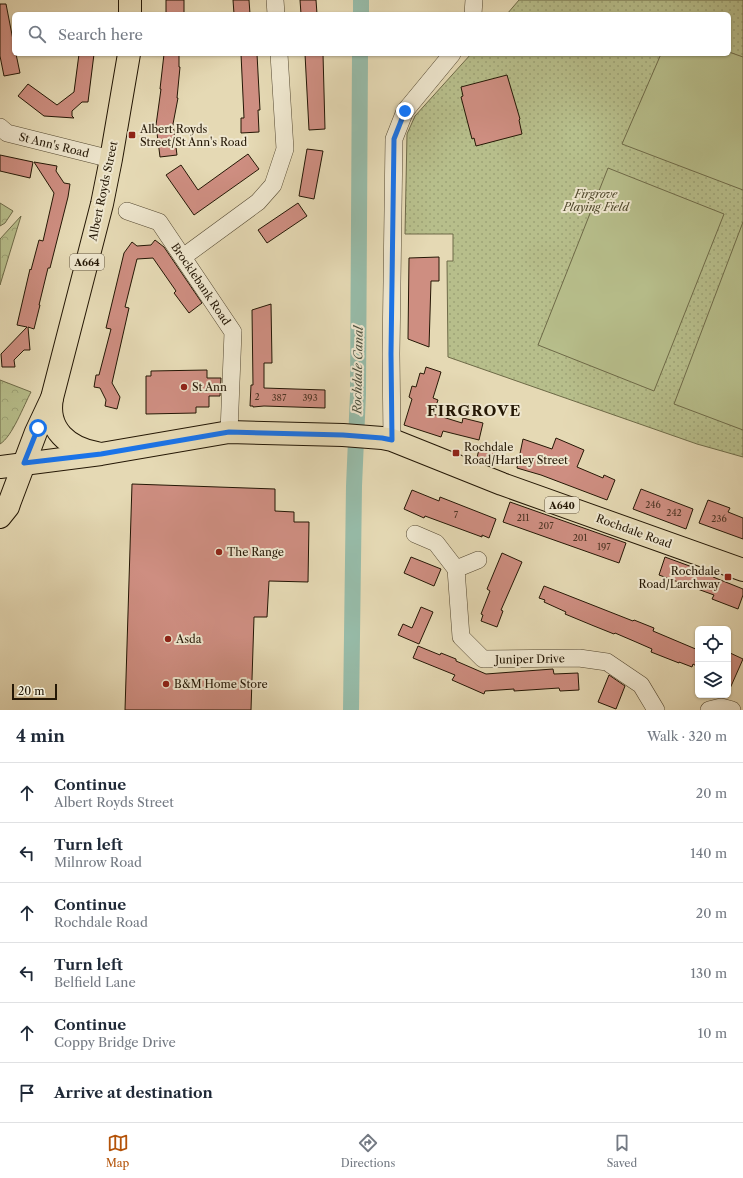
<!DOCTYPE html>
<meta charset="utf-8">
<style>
:root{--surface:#fff;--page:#f6f6f7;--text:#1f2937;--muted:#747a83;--line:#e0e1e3;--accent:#b45309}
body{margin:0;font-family:"Libre Caslon Text",serif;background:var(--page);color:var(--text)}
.controls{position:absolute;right:12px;bottom:12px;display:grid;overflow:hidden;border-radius:6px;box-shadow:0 1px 3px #0004}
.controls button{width:36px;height:36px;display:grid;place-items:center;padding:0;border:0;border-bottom:1px solid var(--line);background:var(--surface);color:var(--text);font:20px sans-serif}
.scale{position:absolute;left:12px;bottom:10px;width:45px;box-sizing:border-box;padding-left:4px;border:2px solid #241705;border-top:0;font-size:11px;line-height:14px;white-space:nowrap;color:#241705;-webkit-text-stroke:3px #eee6ce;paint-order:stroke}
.stop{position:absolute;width:12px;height:12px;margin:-9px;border:3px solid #1a73e8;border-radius:50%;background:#fff}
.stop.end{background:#1a73e8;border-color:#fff;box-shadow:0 1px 4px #0008}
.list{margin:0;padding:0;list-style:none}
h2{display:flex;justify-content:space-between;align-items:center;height:52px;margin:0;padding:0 16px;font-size:17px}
h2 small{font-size:13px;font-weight:400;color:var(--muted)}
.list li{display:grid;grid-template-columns:26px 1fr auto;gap:12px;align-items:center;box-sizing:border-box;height:60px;padding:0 16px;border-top:1px solid var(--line)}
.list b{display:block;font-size:15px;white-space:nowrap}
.list p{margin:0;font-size:13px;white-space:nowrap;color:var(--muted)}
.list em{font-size:13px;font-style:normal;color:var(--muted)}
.icon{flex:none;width:22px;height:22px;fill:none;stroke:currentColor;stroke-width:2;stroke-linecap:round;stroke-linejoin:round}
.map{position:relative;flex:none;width:743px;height:710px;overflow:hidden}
.search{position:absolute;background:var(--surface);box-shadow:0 1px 3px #0004;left:12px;right:12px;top:12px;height:44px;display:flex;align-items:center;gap:10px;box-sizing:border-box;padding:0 14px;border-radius:6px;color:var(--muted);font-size:15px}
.sheet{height:412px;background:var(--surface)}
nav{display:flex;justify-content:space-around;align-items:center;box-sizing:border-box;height:56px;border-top:1px solid var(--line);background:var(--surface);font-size:11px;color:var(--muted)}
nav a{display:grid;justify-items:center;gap:2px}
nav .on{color:var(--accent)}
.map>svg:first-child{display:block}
</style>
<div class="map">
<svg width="743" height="710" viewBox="0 0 743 710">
<defs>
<pattern id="grass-dots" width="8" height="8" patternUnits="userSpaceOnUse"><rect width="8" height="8" fill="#b7be8b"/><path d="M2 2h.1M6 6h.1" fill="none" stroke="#9da376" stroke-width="1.8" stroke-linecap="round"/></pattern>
<pattern id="forest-crowns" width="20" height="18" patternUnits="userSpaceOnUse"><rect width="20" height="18" fill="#b7be8b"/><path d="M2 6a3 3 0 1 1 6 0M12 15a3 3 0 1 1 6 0" fill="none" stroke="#9da376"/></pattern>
</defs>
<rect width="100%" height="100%" fill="#e5d9b4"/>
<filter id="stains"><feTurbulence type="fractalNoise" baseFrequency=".005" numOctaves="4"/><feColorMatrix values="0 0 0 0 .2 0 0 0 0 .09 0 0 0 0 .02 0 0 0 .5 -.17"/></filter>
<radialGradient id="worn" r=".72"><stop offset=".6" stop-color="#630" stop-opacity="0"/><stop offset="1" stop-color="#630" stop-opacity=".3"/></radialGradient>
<path fill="url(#grass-dots)" stroke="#6e6a48" d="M519,0h224v457l-46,-13 -249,-87 -1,-96h6v-27h-48l2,-100 8,-18 56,-62h258v-40h-222z"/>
<g fill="url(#forest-crowns)" stroke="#6e6a48">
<path d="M0,203l13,8 -8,12 -5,3z"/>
<path d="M21,216l-21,69v-46z"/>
<path d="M0,380l31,12c-7,13 -19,45 -31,52z"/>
</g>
<g fill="#b7be8b" stroke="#6e6a48">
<path d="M729,52l14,5v133l-121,-46 39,-90h68z"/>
<path d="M608,168l116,46 -70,177 -116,-46z"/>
<path d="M743,222v208l-69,-26z"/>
</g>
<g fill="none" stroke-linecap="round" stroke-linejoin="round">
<g stroke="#97bba8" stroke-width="16">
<path d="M361,14v-14"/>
<path d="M351,710l3,-224 4,-92 2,-340"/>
</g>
</g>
<g fill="#ce8e81" stroke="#241705">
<rect x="166" y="0" width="18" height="14"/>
<path d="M233,0h16l1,14h-16z"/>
<path d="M300,0h16l1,14h-16z"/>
<path d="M0,4h6l8,41v9h2l4,19 -16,3 -4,-20z"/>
<path d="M79,54h15l-6,48h-6l-10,9v5l2,2 -30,-2 -26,-20 10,-12 29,21 17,-13z"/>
<path d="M164,54h15v13h1l-3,31h1l-5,26 4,31 -17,2 -4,-32 5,-36h-1z"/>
<path d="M241,54h16l3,56h-2l1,22 -18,1v-15h3z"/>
<path d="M305,54h18l2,75 -16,1z"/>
<path d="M507,75l13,44 -1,1 3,14 -46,12 -2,-8 -2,1 -11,-42 2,-1 -2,-9z"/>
<path d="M307,149l16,2 -9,48 -15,-3z"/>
<path d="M248,154l11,15 -65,46 -28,-40 15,-10 17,25z"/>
<path d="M0,155l33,7 -3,16 -30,-7z"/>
<path d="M34,162l23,4 -1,5 8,12 6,1 -2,13 -18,71h-2l-9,37h1l-6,24 -6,-2 2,23h-6l-10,10 1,7h-13l-1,-13 26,-27 -10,-2 13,-56 1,1 8,-30 4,1 11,-48z"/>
<path d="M298,203l9,13 -40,27 -9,-13z"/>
<path d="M155,240l9,7 38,56 -13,10 -15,-20 2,-2 -23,-33 -16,1 -12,48 4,1 -17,75 8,14 -3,12 -12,-3 1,-6 -6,-12 -6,-1 2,-12h3l12,-46 -5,-1 18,-75 8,-11 5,4 14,-1z"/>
<path d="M439,257v24h-8l-2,66 -21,-8 1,-81z"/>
<path d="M271,304l1,59h-8v25l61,2v18l-61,-2 -11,1v-1h-3l1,-21h2l-1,-75z"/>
<path d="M426,367l15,5 -8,26 5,2 -5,14 29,9 1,-5 20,5 -4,17 -36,-9 -2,6 -37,-12 8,-26 -3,-2 3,-11 4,1 4,-14 4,1z"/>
<path d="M207,370v8h14l-1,18h-11v11h-13v6l-50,1v-38h5v-5z"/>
<path d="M556,438l28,12 -7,17 26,11 1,-3 11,5 -8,20 -66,-25 -24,-7 6,-29 29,10z"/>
<path d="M480,444l16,4 -3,13 -16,-3z"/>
<path d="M132,484l143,5v22l19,1v10h15l-1,60 -39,-1 -2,36h-13l-3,93h-126z"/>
<path d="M641,489l52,20 -7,20 -53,-20z"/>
<path d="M412,490l27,11 1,-4 56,22 -7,19 -7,-3v2l-57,-21 -1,2 -20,-9z"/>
<path d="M708,500l22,8 -2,4 15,6v21l-44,-16z"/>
<path d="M510,502l116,41 -7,20 -116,-41z"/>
<path d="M502,553l20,9 -21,48 2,1 -6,16 -16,-6 2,-6 -2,-1 9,-23 -3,-2z"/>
<path d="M411,557l30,12 -7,17 -30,-13z"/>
<path d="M665,557l49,18 -1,2 30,12v6l-5,14 -26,-10 2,-4 -55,-20z"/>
<path d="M544,586l89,35 1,-1 20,8 -1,3 45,19v17l-5,-3 -1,3 -13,-5v1l-28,-11 1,-3 -16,-7 -21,-9 -1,1 -20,-8 -29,-12 1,-2 -22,-10 1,-2 -6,-2z"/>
<path d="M421,607l12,5 -14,32 -21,-9 5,-11 9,4z"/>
<path d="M418,646l22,9 1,-2 15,6v2l30,13 67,-5 1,5 24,-1 1,17 -19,1 -1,-3 -45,3v-2l-29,2 -1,3 -32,-14 3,-5 -42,-17z"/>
<path d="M728,652l15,7 -15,34z"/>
<path d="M609,675l16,11 -9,23 -18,-7z"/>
</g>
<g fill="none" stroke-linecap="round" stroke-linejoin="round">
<defs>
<g id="street">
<path d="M275,0l1,14"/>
<path d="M473,14l1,-14"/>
<path d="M0,127l7,6 104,26"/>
<path d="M127,211l32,11 74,110 -4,100"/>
<path d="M183,257l75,-55 15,-17 12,-36 -6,-95"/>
<path d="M392,440l-1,-86 3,-215 11,-28 47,-57"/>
<path d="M415,534l21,9 20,26 5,68 22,22 96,-1 28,4 34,23 15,25"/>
<path d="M456,569l22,-9"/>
<path d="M709,710l12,-3 11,3"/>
</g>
<g id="primary">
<path d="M130,0v14"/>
<path d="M52,398c-6,32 17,50 45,55"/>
<path d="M0,467l101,-13 128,-22 114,3 39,3 10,2 110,44 241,86"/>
<path d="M0,517l8,-10 2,-6 26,-69 16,-34 50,-194 9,-45 18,-105"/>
</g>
</defs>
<use href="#street" stroke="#544831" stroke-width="18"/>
<use href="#primary" stroke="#241705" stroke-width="24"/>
<use href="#street" stroke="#eee6ce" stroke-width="17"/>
<use href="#primary" stroke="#e5d9b4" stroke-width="22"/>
</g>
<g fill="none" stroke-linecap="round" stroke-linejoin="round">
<path stroke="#1a73e8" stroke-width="5" d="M38,428l-14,35 77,-9 128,-22 114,3 39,3 10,2 -1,-86 3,-215 11,-28"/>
</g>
<g fill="#8f2418" stroke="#eee6ce" stroke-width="1.5">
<rect x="128" y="131" width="8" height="8" rx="2"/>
<circle cx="184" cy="387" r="4"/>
<rect x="452" y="449" width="8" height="8" rx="2"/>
<circle cx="219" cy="552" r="4"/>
<rect x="724" y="573" width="8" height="8" rx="2"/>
<circle cx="168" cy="639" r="4"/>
<circle cx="166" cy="684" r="4"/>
</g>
<g text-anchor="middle" stroke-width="4" stroke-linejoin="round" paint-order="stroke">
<g font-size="9" fill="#4e3524">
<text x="257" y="400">2</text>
<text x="279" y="401">387</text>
<text x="310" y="401">393</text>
<text x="653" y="508">246</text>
<text x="674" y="516">242</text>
<text x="456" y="518">7</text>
<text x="523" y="521">211</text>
<text x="719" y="522">236</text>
<text x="546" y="529">207</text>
<text x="580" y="541">201</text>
<text x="604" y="550">197</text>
</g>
<g fill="#eee6ce" stroke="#615541" stroke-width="1">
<rect x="70" y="254" width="34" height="16" rx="3"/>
<rect x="545" y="497" width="34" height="16" rx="3"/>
</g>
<g font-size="10" font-weight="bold" fill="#241705">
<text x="87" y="266">A664</text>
<text x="562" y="509">A640</text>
</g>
<g font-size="11" fill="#241705" stroke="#eee6ce" text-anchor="start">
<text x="140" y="133">Albert Royds<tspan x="140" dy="13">Street/St Ann's Road</tspan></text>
<text x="192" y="391">St Ann</text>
<text x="464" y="451">Rochdale<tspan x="464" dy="13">Road/Hartley Street</tspan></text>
<text x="227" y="556">The Range</text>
<text x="720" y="575" text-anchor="end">Rochdale<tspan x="720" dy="13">Road/Larchway</tspan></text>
<text x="176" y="643">Asda</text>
<text x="174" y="688">B&amp;M Home Store</text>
</g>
<g font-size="11" fill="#241705" stroke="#eee6ce">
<text transform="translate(54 145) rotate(14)" y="4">St Ann's Road</text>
<text transform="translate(103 191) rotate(-78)" y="4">Albert Royds Street</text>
<text transform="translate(201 284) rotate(56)" y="4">Brocklebank Road</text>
<text transform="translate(634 531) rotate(20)" y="4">Rochdale Road</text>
<text transform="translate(530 659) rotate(-1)" y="4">Juniper Drive</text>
</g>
<g font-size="11" font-style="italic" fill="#50492d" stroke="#eee6ce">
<text x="596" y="198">Firgrove<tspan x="596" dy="13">Playing Field</tspan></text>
</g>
<g font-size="12" font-style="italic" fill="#4c503e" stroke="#eee6ce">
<text transform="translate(358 370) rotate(-89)" y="4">Rochdale Canal</text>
</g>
<g font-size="15" font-weight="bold" letter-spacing="1" fill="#241705" stroke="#eee6ce">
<text x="474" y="416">FIRGROVE</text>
</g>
</g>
<rect width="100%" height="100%" filter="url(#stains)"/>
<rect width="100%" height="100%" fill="url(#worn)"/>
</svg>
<div class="controls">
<button><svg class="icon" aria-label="locate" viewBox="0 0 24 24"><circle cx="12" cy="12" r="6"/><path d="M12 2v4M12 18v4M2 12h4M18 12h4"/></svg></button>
<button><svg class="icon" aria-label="layers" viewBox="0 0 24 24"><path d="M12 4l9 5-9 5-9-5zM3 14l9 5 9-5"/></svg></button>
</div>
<div class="scale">20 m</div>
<div class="stop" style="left:38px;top:428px"></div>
<div class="stop end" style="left:405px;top:111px"></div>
<div class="search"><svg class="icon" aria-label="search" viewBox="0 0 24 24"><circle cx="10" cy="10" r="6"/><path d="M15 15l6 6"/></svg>Search here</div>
</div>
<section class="sheet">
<h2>4 min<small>Walk · 320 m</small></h2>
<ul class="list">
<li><svg class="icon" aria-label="ahead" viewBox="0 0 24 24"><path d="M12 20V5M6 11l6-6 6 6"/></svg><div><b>Continue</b><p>Albert Royds Street</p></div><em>20 m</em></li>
<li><svg class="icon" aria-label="left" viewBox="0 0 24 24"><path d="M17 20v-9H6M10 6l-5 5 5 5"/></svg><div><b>Turn left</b><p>Milnrow Road</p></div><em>140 m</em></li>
<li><svg class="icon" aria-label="ahead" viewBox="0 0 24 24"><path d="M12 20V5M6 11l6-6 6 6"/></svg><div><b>Continue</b><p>Rochdale Road</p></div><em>20 m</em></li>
<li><svg class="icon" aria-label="left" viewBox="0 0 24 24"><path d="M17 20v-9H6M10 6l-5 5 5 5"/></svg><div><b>Turn left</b><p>Belfield Lane</p></div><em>130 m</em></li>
<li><svg class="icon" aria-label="ahead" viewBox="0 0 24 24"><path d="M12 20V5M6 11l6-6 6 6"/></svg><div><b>Continue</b><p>Coppy Bridge Drive</p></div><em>10 m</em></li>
<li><svg class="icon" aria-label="arrive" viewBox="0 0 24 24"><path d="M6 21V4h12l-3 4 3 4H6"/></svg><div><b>Arrive at destination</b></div></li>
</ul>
</section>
<nav>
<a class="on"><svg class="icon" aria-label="map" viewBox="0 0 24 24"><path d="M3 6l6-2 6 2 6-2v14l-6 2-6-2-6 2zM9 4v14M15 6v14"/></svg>Map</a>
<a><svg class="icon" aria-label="directions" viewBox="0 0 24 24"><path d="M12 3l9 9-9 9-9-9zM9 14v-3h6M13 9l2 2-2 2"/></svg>Directions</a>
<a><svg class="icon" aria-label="saved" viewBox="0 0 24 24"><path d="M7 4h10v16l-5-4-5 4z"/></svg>Saved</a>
</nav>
